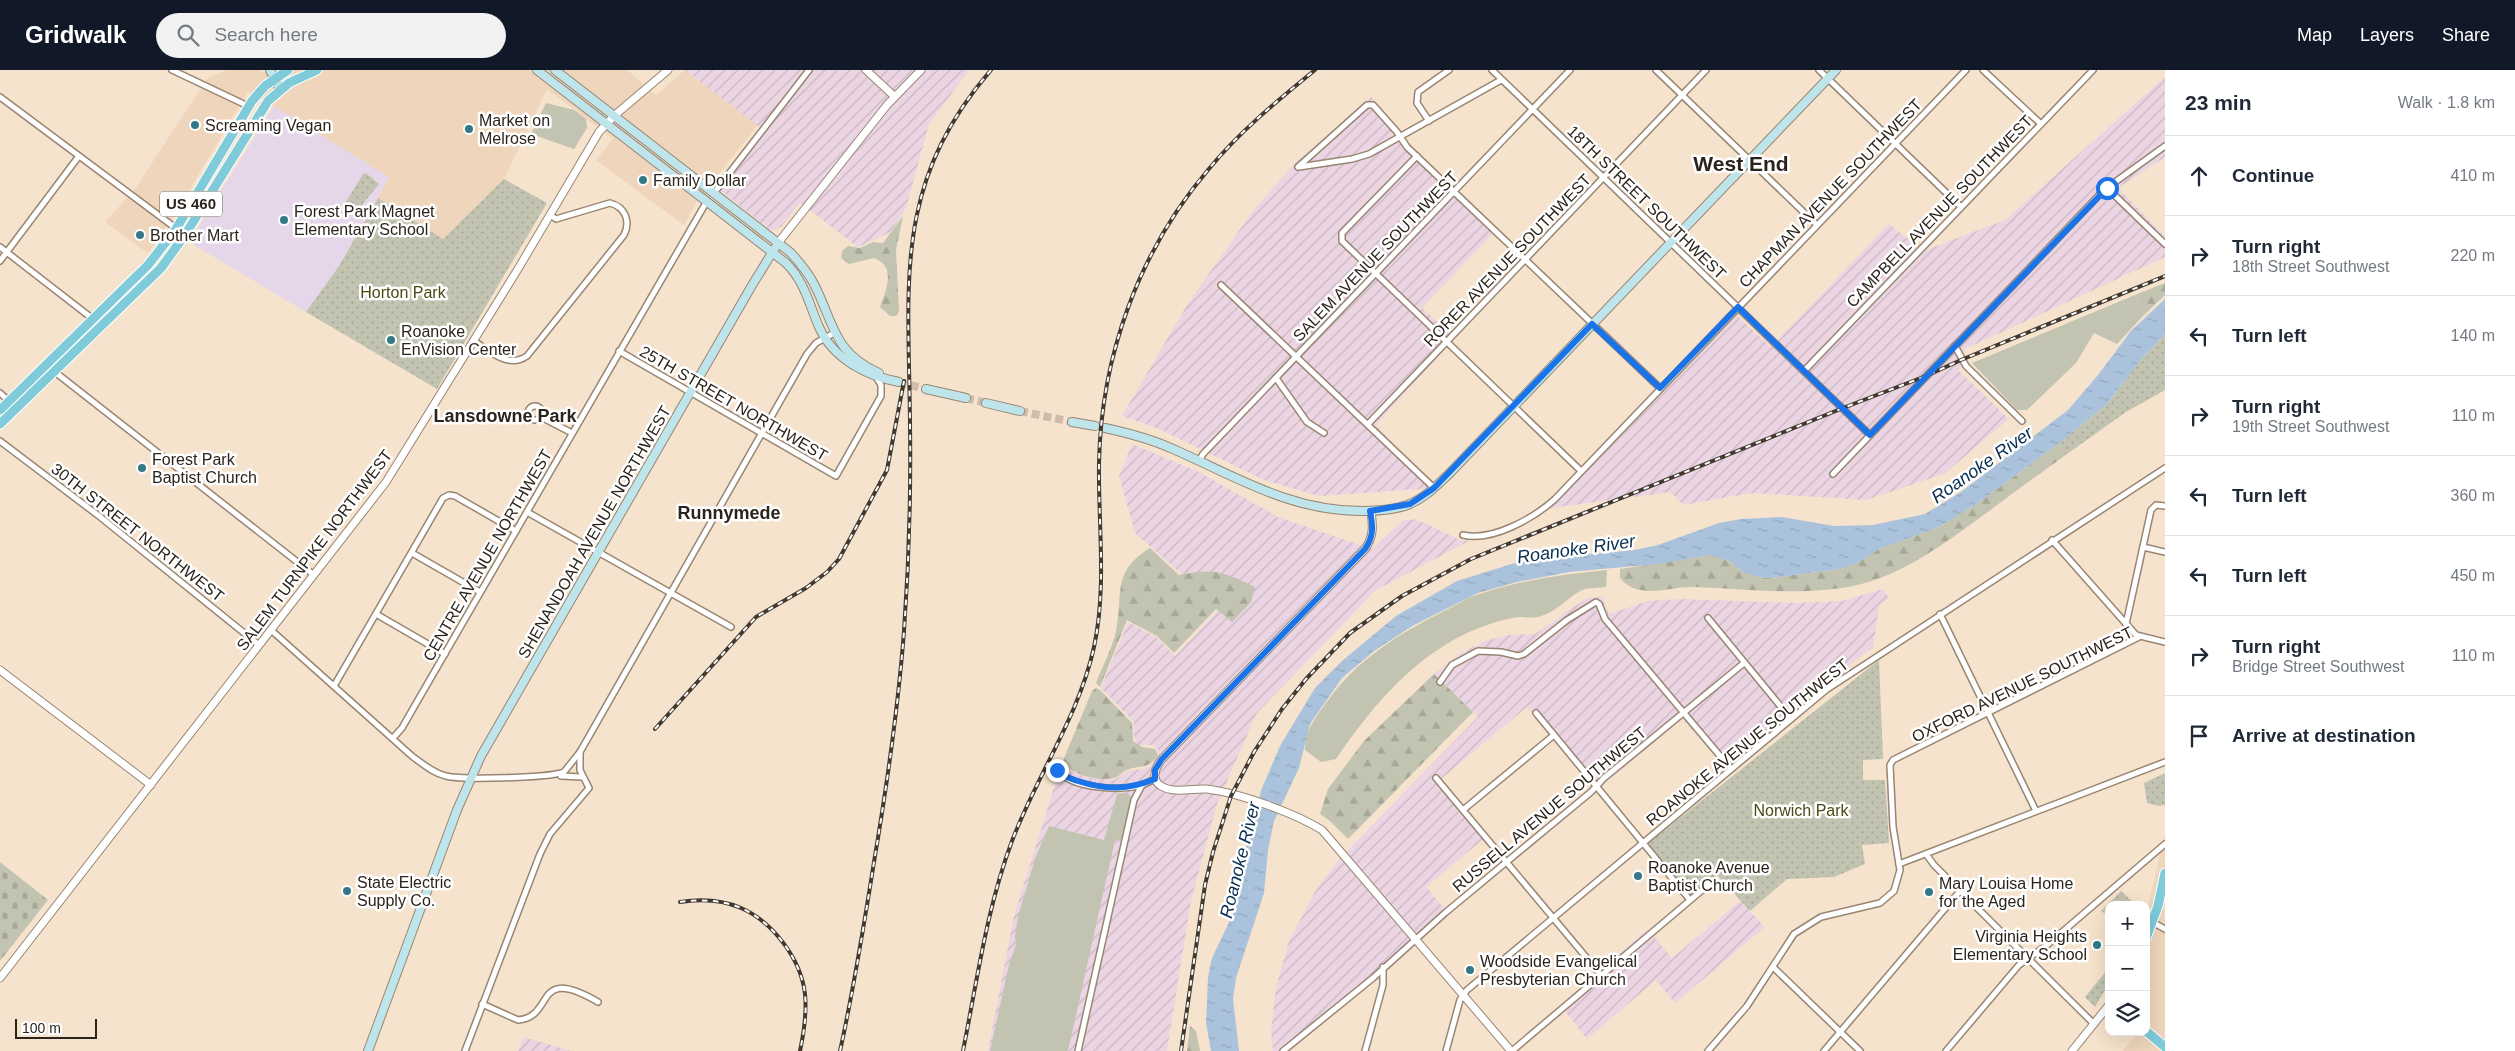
<!DOCTYPE html>
<meta charset="utf-8">
<style>
:root{--surface:#fff;--page:#f2f2f3;--text:#1f2937;--muted:#747a83;--line:#e0e1e3;--accent:#111827}
body{margin:0;font-family:Helvetica,sans-serif;background:var(--page);color:var(--text)}
.controls{position:absolute;right:15px;bottom:15px;display:grid;overflow:hidden;border-radius:10px;box-shadow:0 5px 20px #0002}
.controls button{width:45px;height:45px;display:grid;place-items:center;padding:0;border:0;border-bottom:1px solid var(--line);background:var(--surface);color:var(--text);font:25px sans-serif}
.scale{position:absolute;left:15px;bottom:12px;width:82px;box-sizing:border-box;padding-left:5px;border:2px solid #2b241c;border-top:0;font-size:14px;line-height:18px;white-space:nowrap;color:#2b241c;-webkit-text-stroke:4px #fff;paint-order:stroke}
.stop{position:absolute;width:15px;height:15px;margin:-11px;border:4px solid #1a73e8;border-radius:50%;background:#fff}
.stop.end{background:#1a73e8;border-color:#fff;box-shadow:0 1px 5px #0008}
.list{margin:0;padding:0;list-style:none}
h2{display:flex;justify-content:space-between;align-items:center;height:65px;margin:0;padding:0 20px;font-size:21px}
h2 small{font-size:16px;font-weight:400;color:var(--muted)}
.list li{display:grid;grid-template-columns:32px 1fr auto;gap:15px;align-items:center;box-sizing:border-box;height:80px;padding:0 20px;border-top:1px solid var(--line)}
.list b{display:block;font-size:19px;white-space:nowrap}
.list p{margin:0;font-size:16px;white-space:nowrap;color:var(--muted)}
.list em{font-size:16px;font-style:normal;color:var(--muted)}
.icon{flex:none;width:28px;height:28px;fill:none;stroke:currentColor;stroke-width:2;stroke-linecap:round;stroke-linejoin:round}
.map{position:relative;flex:none;width:2165px;height:981px;overflow:hidden}
header{display:flex;align-items:center;gap:30px;box-sizing:border-box;height:70px;padding:0 25px;background:var(--accent);color:#fff}
header strong{font-size:24px}
nav{display:flex;gap:28px;margin-inline-start:auto;font-size:18px}
.search{width:350px;height:45px;background:var(--page);display:flex;align-items:center;gap:12px;box-sizing:border-box;padding:0 18px;border-radius:28px;color:var(--muted);font-size:19px}
main{display:flex}
aside{flex:1;background:var(--surface)}
.map>svg:first-child{display:block}
</style>
<header>
<strong>Gridwalk</strong>
<div class="search"><svg class="icon" aria-label="search" viewBox="0 0 24 24"><circle cx="10" cy="10" r="6"/><path d="M15 15l6 6"/></svg>Search here</div>
<nav><a>Map</a><a>Layers</a><a>Share</a></nav>
</header>
<main>
<div class="map">
<svg width="2165" height="981" viewBox="0 0 2165 981">
<defs>
<pattern id="industrial-furrows" width="10" height="10" patternUnits="userSpaceOnUse" patternTransform="scale(1.25)"><rect width="10" height="10" fill="#ebd5e3"/><path d="M-1 1l2-2M0 10L10 0M9 11l2-2" fill="none" stroke="#cab7c2"/></pattern>
<pattern id="forest-firs" width="22" height="20" patternUnits="userSpaceOnUse" patternTransform="scale(1.25)"><rect width="22" height="20" fill="#c2c3b0"/><path d="M5 1l3.5 6h-7zM16 11l3.5 6h-7z" fill="#a7a797"/></pattern>
<pattern id="cemetery-stones" width="16" height="16" patternUnits="userSpaceOnUse" patternTransform="scale(1.25)"><rect width="16" height="16" fill="#c2c3b0"/><path d="M2 7V4a2 2 0 0 1 4 0v3zM10 15v-3a2 2 0 0 1 4 0v3z" fill="#a7a797"/></pattern>
<pattern id="park-dots" width="8" height="8" patternUnits="userSpaceOnUse" patternTransform="scale(1.25)"><rect width="8" height="8" fill="#c2c3b0"/><path d="M2 2h.1M6 6h.1" fill="none" stroke="#a7a797" stroke-width="1.8" stroke-linecap="round"/></pattern>
<pattern id="water-ripples" width="26" height="14" patternUnits="userSpaceOnUse" patternTransform="scale(1.25)"><rect width="26" height="14" fill="#aac2db"/><path d="M2 4q2-2 4 0t4 0M15 11q2-2 4 0t4 0" fill="none" stroke="#92a7bb"/></pattern>
</defs>
<rect width="100%" height="100%" fill="#f6e3cd"/>
<g fill="#eed5bb">
<path d="M226,0h35l1,3 9,-3h356l29,25 29,-25 73,55 -63,79 -11,21 -88,-65 17,-21 -66,-50 -43,90 -61,60 -65,-41 11,-21 -141,-86 -72,122 -28,40 -43,-31 30,-33 72,-110z"/>
<path d="M2165,765v216h-42l13,-16 -2,-3h12v-118z"/>
</g>
<g fill="url(#industrial-furrows)">
<path d="M685,0h284l-40,54 -23,84 -15,24 -33,15 -58,-44 -19,24 -6,3h-5l-50,-40 46,-58z"/>
<path d="M2165,7v80l-47,31 47,49v20l-200,92 -6,22 50,48 -65,55 -78,26 -114,-7 -69,12 -12,-13 -120,16 186,-192 34,31 118,-123 34,27 82,-31z"/>
<path d="M1371,27l26,29 9,16 91,87 -75,79 33,30 -79,87 58,63 -115,8 -55,-16 -105,-51 -37,-13 65,-111 68,-97 42,-47z"/>
<path d="M1132,374l67,28 79,45 94,32 30,-28 14,-2 44,21 9,1 -93,49 -119,123 -40,91 -26,97 -24,150h-179l26,-135 47,-151 5,5 24,8 24,2 14,-9 16,-2 6,-3 9,-12 -2,-6 -5,-3h-15l-4,-12 1,-11 -33,-34 27,-66 28,15 19,19 45,-48 -85,-75 -16,-57z"/>
<path d="M1883,519l6,9 -10,8 -6,41 -79,61 -69,59 -43,-48 -86,72 -69,-84 -86,72 47,56 -62,52 23,27 -159,137h-17l-2,-20 5,-44 13,-46 28,-53 23,-30 138,-141 -44,-43 25,-20 28,-14 22,-5 26,-1 52,-36 15,-1 7,17 39,-13 33,-2 113,4 49,-2z"/>
<path d="M1740,831l25,26 -90,76 -19,-23 -69,59 -27,-34 88,-76 24,29z"/>
<path d="M524,967l47,14h-53z"/>
</g>
<path fill="#e6d6e9" d="M274,36l115,71 -50,89 -33,46 -117,-70z"/>
<g fill="#c2c3b0">
<path d="M546,33l28,7 12,9 1,9 -13,21 -43,-15z"/>
<path d="M2135,225l9,20 -27,29 -23,-11 -18,30 -49,47h-10l-45,-47z"/>
<path d="M1607,500l-1,17c-7,1 -19,0 -26,4 -14,8 -25,22 -42,26 -6,1 -12,0 -19,0 -9,1 -20,4 -29,7 -68,22 -116,79 -154,135l-15,3 -16,-12c-1,-18 11,-33 21,-47 31,-44 73,-69 120,-93 11,-5 22,-13 34,-16 41,-14 84,-20 127,-24z"/>
<path d="M1124,723l6,2 1,3 -10,43 -6,-1 -47,211h-78l19,-86 7,-20 -1,-9 3,-20 18,-60 13,-30 55,14 13,-46z"/>
</g>
<g fill="url(#forest-firs)">
<path d="M903,146l-7,34 3,61 -3,5h-6l-10,-9c6,-17 17,-40 -6,-49l-25,6 -8,-6 1,-7 6,-5 12,2 13,-6 10,1z"/>
<path d="M2165,213v12l-21,20 -9,-20z"/>
<path d="M2058,374l9,10c-28,20 -55,40 -82,60 -44,32 -88,66 -143,74 -49,7 -99,1 -147,-1 -26,-1 -56,14 -75,-9v-9l91,-14 18,6 14,11 15,5 12,1 71,-9 14,-5 24,-15 60,-22 39,-24z"/>
<path d="M1150,478l29,27c36,-7 43,-4 76,12l-4,15 -19,20 -16,-13 -42,44 -17,-17 -30,-16 -27,67 -4,-4c6,-15 14,-31 19,-47 10,-39 -6,-63 35,-88z"/>
<path d="M1434,604l39,38 -125,127 -18,-18 -10,-7 8,-25 36,-48z"/>
<path d="M1096,618l4,2 32,33 1,18 9,6 13,2 3,6c-11,16 -18,9 -31,15 -5,2 -8,7 -13,8 -16,4 -42,-4 -52,-15l30,-72z"/>
<path d="M1190,956l6,5 4,20h-13z"/>
</g>
<path fill="url(#cemetery-stones)" d="M0,792l48,38 -48,61z"/>
<g fill="url(#park-dots)">
<path d="M366,103l13,11 -22,27 -11,-6v-3l17,-28z"/>
<path d="M504,109l43,24 -110,186 -131,-77 33,-46 39,-68 65,41z"/>
<path d="M2165,265v55l-39,22 -59,42 -9,-10 48,-39 38,-49z"/>
<path d="M1879,590l4,99 -20,1v20h22l4,63 -27,2 3,19 -31,13 -47,2 -37,32 -33,-36 -27,21 -43,-52z"/>
<path d="M2165,703v32l-6,1 -12,-3 -3,-20z"/>
<path d="M2121,821l15,14h-27v11l-8,-5z"/>
<path d="M2107,900l2,13 -14,24 -10,-10z"/>
</g>
<path fill="url(#water-ripples)" d="M2165,229v36l-21,21 -38,49 -48,39 -80,59 -39,24 -60,22 -24,15 -14,5 -71,9 -12,-1 -15,-5 -14,-11 -18,-6 -54,9 -88,8 -52,10 -39,11 -64,32 -40,26 -32,27 -32,46 -11,44 -25,53 -6,29 -4,43 -28,85 -3,21 6,52h-28l-5,-28 2,-46 4,-19 22,-46 15,-79 13,-45 18,-42 35,-58 27,-27 54,-45 61,-35 58,-18 24,-4 96,-9 23,-5 61,-22 22,-4 41,-2 52,9 39,-1 52,-11 36,-22 107,-82 30,-35 33,-44z"/>
<g fill="none" stroke-linecap="round" stroke-linejoin="round">
<g stroke="#cdbdaa" stroke-width="8" stroke-dasharray="8 4" stroke-linecap="butt">
<path d="M899,312l27,7"/>
<path d="M966,328l20,5"/>
<path d="M1020,341l52,11"/>
</g>
<defs>
<g id="minor">
<path d="M172,0l76,36"/>
<path d="M1492,0l378,365"/>
<path d="M1656,0l161,155"/>
<path d="M1819,0l141,136"/>
<path d="M1983,0l58,54"/>
<path d="M0,27l185,138"/>
<path d="M1429,51l-12,-18 1,-11 31,-22"/>
<path d="M1417,86l-75,77v8l239,230"/>
<path d="M1298,97l69,-62h6l24,27 10,15 253,241"/>
<path d="M1299,97l53,-8 17,-5 132,-74"/>
<path d="M2107,118l58,56"/>
<path d="M714,123l95,-123"/>
<path d="M0,177l102,79"/>
<path d="M0,191l79,-105"/>
<path d="M1221,215l213,203"/>
<path d="M474,271c16,10 34,28 53,15l97,-121c7,-14 1,-28 -14,-32l-54,16 -6,-4"/>
<path d="M1955,276l11,20 56,55"/>
<path d="M619,281l217,125 45,-80v-11l-5,-8"/>
<path d="M46,295l268,210"/>
<path d="M1804,301l289,-301"/>
<path d="M1276,308l31,44 17,11"/>
<path d="M0,323l17,15"/>
<circle cx="535" cy="343" r="7"/>
<path d="M541,347l31,16"/>
<path d="M1368,354l338,-354"/>
<path d="M0,371l99,75 160,129"/>
<path d="M1199,391l4,-7 367,-384"/>
<path d="M1833,404l271,-284 61,-44"/>
<path d="M527,442l204,115"/>
<path d="M1463,465c29,7 71,-17 92,-36l411,-429"/>
<path d="M2052,470l84,95 29,7"/>
<path d="M2143,477l22,5"/>
<path d="M412,483l68,39"/>
<path d="M376,544l69,40"/>
<path d="M1940,544l96,197"/>
<path d="M1708,548l83,101"/>
<path d="M2126,554l25,-114 5,-5 9,1"/>
<path d="M271,560l142,127c10,7 20,16 33,19 16,4 103,2 118,-4l16,-20 227,-398 9,-11 18,-10"/>
<path d="M1440,612l12,-17 26,-14 23,1 17,4 6,-2 43,-34 29,-18 3,2 6,15 126,150"/>
<path d="M334,616l109,-188 6,-3 6,1 61,35"/>
<path d="M1536,643l154,187"/>
<path d="M393,668l9,-10 12,-21 293,-506"/>
<path d="M1057,700c15,19 63,21 85,15"/>
<path d="M561,706l21,1"/>
<path d="M1436,708l165,197"/>
<path d="M1463,740l91,-75"/>
<path d="M1926,784l8,11 160,159"/>
<path d="M1899,794l266,-102"/>
<path d="M2152,852l13,7"/>
<path d="M1773,897l87,84"/>
<path d="M482,934l36,16c38,-3 14,-56 80,-18"/>
<path d="M465,981l75,-197 10,-20 39,-46 -9,-18v-18"/>
<path d="M1078,981l56,-251 8,-15 13,-6"/>
<path d="M1283,981l90,-73 72,-65 146,-121 13,-14 140,-115"/>
<path d="M1365,981l18,-66v-18"/>
<path d="M1446,981l14,-51 7,-10 359,-300 339,-222"/>
<path d="M1512,981l202,-171"/>
<path d="M1708,981l39,-45 47,-72 27,-17 59,-14 14,-12 6,-21 -7,-43 -3,-62 3,-5 246,-123"/>
<path d="M1824,981l136,-160"/>
<path d="M1946,981l73,-86 28,-20 118,-101"/>
</g>
<g id="tertiary">
<path d="M866,0l28,26"/>
<path d="M778,173l109,-138 34,-35"/>
<path d="M1371,441c2,15 3,25 -6,38l-204,211c-6,8 -10,20 0,26 13,8 32,2 46,3 32,4 88,24 115,41l189,221"/>
<path d="M0,600l151,115"/>
<path d="M0,908l386,-496 132,-213 81,-137 16,-17 53,-45"/>
<path d="M2072,981l37,-46"/>
</g>
<g id="secondary">
<path d="M270,0l10,20"/>
<path d="M537,0l249,193c19,19 23,41 33,64 14,32 48,49 80,55"/>
<path d="M555,0l236,183c9,10 17,19 23,31 20,39 19,69 65,89"/>
<path d="M926,319l40,9"/>
<path d="M986,333l34,8"/>
<path d="M1072,352l23,4"/>
<path d="M1105,358c23,5 46,11 68,21 64,28 117,62 189,62 16,0 33,-1 48,-7 16,-7 27,-19 39,-30l387,-404"/>
<path d="M368,981l89,-241 24,-54 270,-469 27,-44"/>
</g>
<g id="primary">
<path d="M0,340l148,-145 28,-36 76,-128 13,-15 23,-16"/>
<path d="M0,354l161,-156 24,-33 83,-134 21,-18 28,-13"/>
<path d="M2146,868l12,-32 7,-33"/>
<path d="M2146,961l19,16"/>
</g>
</defs>
<use href="#minor" stroke="#988672" stroke-width="8"/>
<use href="#tertiary" stroke="#988672" stroke-width="9"/>
<use href="#secondary" stroke="#988672" stroke-width="10"/>
<use href="#primary" stroke="#fff" stroke-width="11"/>
<use href="#minor" stroke="#fff" stroke-width="5"/>
<use href="#tertiary" stroke="#fff" stroke-width="7"/>
<use href="#secondary" stroke="#bfe5ec" stroke-width="8"/>
<use href="#primary" stroke="#7fcbd9" stroke-width="9"/>
<defs>
<g id="rail">
<path d="M655,659l101,-112 50,-29 21,-16 12,-13 48,-89 17,-89"/>
<path d="M680,832c20,-3 42,-2 61,6 32,14 60,51 64,86 2,20 -1,38 -5,57"/>
<path d="M840,981c14,-63 24,-126 34,-189 13,-77 24,-153 30,-231 5,-69 7,-138 6,-207 -1,-141 -18,-239 81,-354"/>
<path d="M963,981c14,-70 24,-144 49,-210 25,-66 67,-125 82,-194 13,-60 4,-124 5,-184 2,-107 40,-212 109,-293 31,-38 69,-69 107,-100"/>
<path d="M1181,981l24,-166 8,-33 18,-56 23,-44 28,-43 24,-30 44,-46 52,-37 69,-37 372,-151 83,-32 35,-16 204,-84"/>
</g>
</defs>
<use href="#rail" stroke="#423930" stroke-width="4"/>
<use href="#rail" stroke="#fff" stroke-width="2" stroke-dasharray="5.5" stroke-linecap="butt"/>
</g>
<g fill="none" stroke-linecap="round" stroke-linejoin="round">
<path stroke="#1a73e8" stroke-width="6" d="M1057,700c6,7 13,8 21,11 28,9 50,9 77,-2v-9l6,-10 204,-211c9,-13 8,-23 5,-38l40,-7 24,-16 158,-164 68,64 78,-81 132,128 237,-247"/>
</g>
<g fill="#337887" stroke="#fff" stroke-width="2">
<circle cx="195" cy="55" r="5"/>
<circle cx="469" cy="59" r="5"/>
<circle cx="643" cy="110" r="5"/>
<circle cx="284" cy="150" r="5"/>
<circle cx="140" cy="165" r="5"/>
<circle cx="391" cy="270" r="5"/>
<circle cx="142" cy="398" r="5"/>
<circle cx="1638" cy="806" r="5"/>
<circle cx="347" cy="821" r="5"/>
<circle cx="1929" cy="822" r="5"/>
<circle cx="2097" cy="875" r="5"/>
<circle cx="1470" cy="900" r="5"/>
</g>
<g text-anchor="middle" stroke-width="5" stroke-linejoin="round" paint-order="stroke">
<rect fill="#fff" stroke="#6b6660" stroke-width="1" x="160" y="121.5" width="62" height="25" rx="4"/>
<g font-size="15" font-weight="bold" fill="#2b241c">
<text x="191" y="139">US 460</text>
</g>
<g font-size="16" fill="#2b241c" stroke="#fff" text-anchor="start">
<text x="479" y="56">Market on<tspan x="479" dy="18">Melrose</tspan></text>
<text x="205" y="61">Screaming Vegan</text>
<text x="653" y="116">Family Dollar</text>
<text x="294" y="147">Forest Park Magnet<tspan x="294" dy="18">Elementary School</tspan></text>
<text x="150" y="171">Brother Mart</text>
<text x="401" y="267">Roanoke<tspan x="401" dy="18">EnVision Center</tspan></text>
<text x="152" y="395">Forest Park<tspan x="152" dy="18">Baptist Church</tspan></text>
<text x="1648" y="803">Roanoke Avenue<tspan x="1648" dy="18">Baptist Church</tspan></text>
<text x="357" y="818">State Electric<tspan x="357" dy="18">Supply Co.</tspan></text>
<text x="1939" y="819">Mary Louisa Home<tspan x="1939" dy="18">for the Aged</tspan></text>
<text x="2087" y="872" text-anchor="end">Virginia Heights<tspan x="2087" dy="18">Elementary School</tspan></text>
<text x="1480" y="897">Woodside Evangelical<tspan x="1480" dy="18">Presbyterian Church</tspan></text>
</g>
<g font-size="16" fill="#2b241c" stroke="#fff">
<text transform="translate(1830 123) rotate(-46)" y="6">CHAPMAN AVENUE SOUTHWEST</text>
<text transform="translate(1647 132) rotate(44)" y="6">18TH STREET SOUTHWEST</text>
<text transform="translate(1939 141) rotate(-46)" y="6">CAMPBELL AVENUE SOUTHWEST</text>
<text transform="translate(1375 186) rotate(-46)" y="6">SALEM AVENUE SOUTHWEST</text>
<text transform="translate(1507 190) rotate(-46)" y="6">RORER AVENUE SOUTHWEST</text>
<text transform="translate(734 333) rotate(30)" y="6">25TH STREET NORTHWEST</text>
<text transform="translate(138 462) rotate(38)" y="6">30TH STREET NORTHWEST</text>
<text transform="translate(594 462) rotate(-60)" y="6">SHENANDOAH AVENUE NORTHWEST</text>
<text transform="translate(314 480) rotate(-53)" y="6">SALEM TURNPIKE NORTHWEST</text>
<text transform="translate(487 485) rotate(-60)" y="6">CENTRE AVENUE NORTHWEST</text>
<text transform="translate(2022 614) rotate(-26)" y="6">OXFORD AVENUE SOUTHWEST</text>
<text transform="translate(1747 672) rotate(-39)" y="6">ROANOKE AVENUE SOUTHWEST</text>
<text transform="translate(1549 739) rotate(-40)" y="6">RUSSELL AVENUE SOUTHWEST</text>
</g>
<g font-size="16" fill="#494a14" stroke="#fff">
<text x="403" y="228">Horton Park</text>
<text x="1801" y="746">Norwich Park</text>
</g>
<g font-size="18" font-weight="bold" fill="#2b241c" stroke="#fff">
<text x="505" y="352">Lansdowne Park</text>
<text x="729" y="449">Runnymede</text>
</g>
<g font-size="18" font-style="italic" fill="#072e50" stroke="#fff">
<text transform="translate(1982 395) rotate(-35)" y="6">Roanoke River</text>
<text transform="translate(1576 479) rotate(-8)" y="6">Roanoke River</text>
<text transform="translate(1240 790) rotate(-76)" y="6">Roanoke River</text>
</g>
<g font-size="21" font-weight="bold" fill="#2b241c" stroke="#fff">
<text x="1741" y="101">West End</text>
</g>
</g>
</svg>
<div class="controls">
<button>+</button>
<button>−</button>
<button><svg class="icon" aria-label="layers" viewBox="0 0 24 24"><path d="M12 4l9 5-9 5-9-5zM3 14l9 5 9-5"/></svg></button>
</div>
<div class="scale">100 m</div>
<div class="stop" style="left:2107px;top:118px"></div>
<div class="stop end" style="left:1057px;top:700px"></div>
</div>
<aside>
<h2>23 min<small>Walk · 1.8 km</small></h2>
<ul class="list">
<li><svg class="icon" aria-label="ahead" viewBox="0 0 24 24"><path d="M12 20V5M6 11l6-6 6 6"/></svg><div><b>Continue</b></div><em>410 m</em></li>
<li><svg class="icon" aria-label="right" viewBox="0 0 24 24"><path d="M7 20v-9h11M14 6l5 5-5 5"/></svg><div><b>Turn right</b><p>18th Street Southwest</p></div><em>220 m</em></li>
<li><svg class="icon" aria-label="left" viewBox="0 0 24 24"><path d="M17 20v-9H6M10 6l-5 5 5 5"/></svg><div><b>Turn left</b></div><em>140 m</em></li>
<li><svg class="icon" aria-label="right" viewBox="0 0 24 24"><path d="M7 20v-9h11M14 6l5 5-5 5"/></svg><div><b>Turn right</b><p>19th Street Southwest</p></div><em>110 m</em></li>
<li><svg class="icon" aria-label="left" viewBox="0 0 24 24"><path d="M17 20v-9H6M10 6l-5 5 5 5"/></svg><div><b>Turn left</b></div><em>360 m</em></li>
<li><svg class="icon" aria-label="left" viewBox="0 0 24 24"><path d="M17 20v-9H6M10 6l-5 5 5 5"/></svg><div><b>Turn left</b></div><em>450 m</em></li>
<li><svg class="icon" aria-label="right" viewBox="0 0 24 24"><path d="M7 20v-9h11M14 6l5 5-5 5"/></svg><div><b>Turn right</b><p>Bridge Street Southwest</p></div><em>110 m</em></li>
<li><svg class="icon" aria-label="arrive" viewBox="0 0 24 24"><path d="M6 21V4h12l-3 4 3 4H6"/></svg><div><b>Arrive at destination</b></div></li>
</ul>
</aside>
</main>
